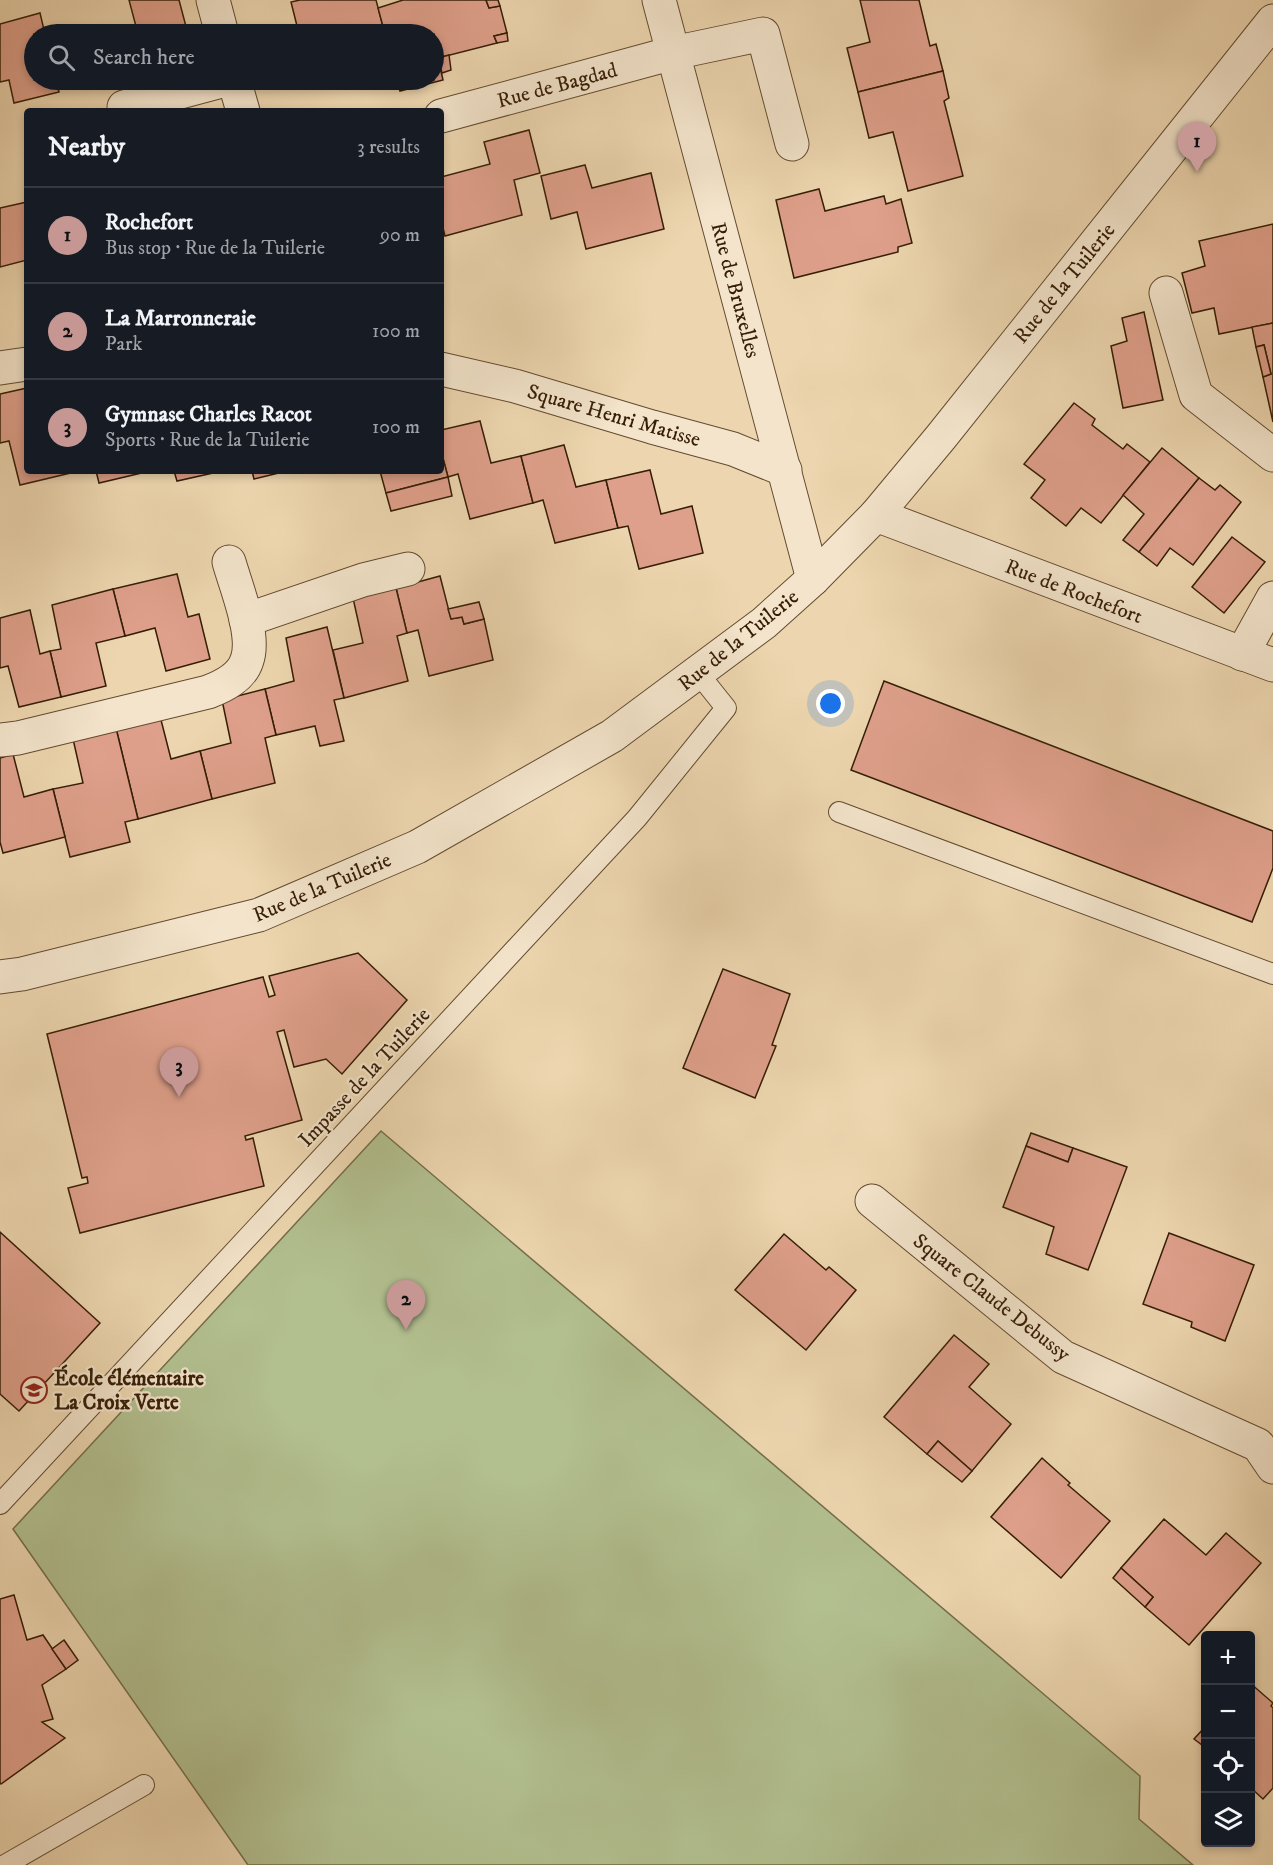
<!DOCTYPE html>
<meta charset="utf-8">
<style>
:root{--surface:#171b24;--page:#242831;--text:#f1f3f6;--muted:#9ea1a6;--line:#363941;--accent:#c59692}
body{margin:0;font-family:"IM FELL DW Pica",serif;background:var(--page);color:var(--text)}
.controls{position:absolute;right:18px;bottom:18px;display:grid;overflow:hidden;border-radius:6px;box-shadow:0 3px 9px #0003}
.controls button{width:54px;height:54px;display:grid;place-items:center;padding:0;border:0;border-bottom:2px solid var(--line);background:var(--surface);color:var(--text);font:30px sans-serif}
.you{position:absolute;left:831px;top:704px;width:21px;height:21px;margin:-15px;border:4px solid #fff;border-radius:50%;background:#1a73e8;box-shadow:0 0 0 9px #1a73e833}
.badge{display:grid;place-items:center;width:39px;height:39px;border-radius:50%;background:var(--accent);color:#111;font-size:20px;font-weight:700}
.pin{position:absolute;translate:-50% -50px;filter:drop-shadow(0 2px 3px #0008)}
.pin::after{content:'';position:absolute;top:32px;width:21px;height:18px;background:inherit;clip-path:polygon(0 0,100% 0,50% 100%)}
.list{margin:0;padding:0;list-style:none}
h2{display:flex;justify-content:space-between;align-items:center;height:78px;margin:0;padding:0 24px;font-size:26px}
h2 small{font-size:20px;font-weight:400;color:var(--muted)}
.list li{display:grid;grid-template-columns:39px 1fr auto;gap:18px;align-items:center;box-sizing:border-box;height:96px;padding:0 24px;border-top:2px solid var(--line)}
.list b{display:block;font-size:22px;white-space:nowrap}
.list p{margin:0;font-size:20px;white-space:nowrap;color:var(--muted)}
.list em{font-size:20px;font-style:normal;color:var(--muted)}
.icon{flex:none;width:33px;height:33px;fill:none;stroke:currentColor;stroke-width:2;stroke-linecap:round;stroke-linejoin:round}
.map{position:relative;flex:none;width:1273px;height:1865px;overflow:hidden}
.search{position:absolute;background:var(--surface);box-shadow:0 3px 9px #0003;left:24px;top:24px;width:420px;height:66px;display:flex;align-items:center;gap:15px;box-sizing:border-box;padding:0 21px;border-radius:33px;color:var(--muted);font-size:22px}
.panel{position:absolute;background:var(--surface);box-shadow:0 3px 9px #0003;left:24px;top:108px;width:420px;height:366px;border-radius:6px}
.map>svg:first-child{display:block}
</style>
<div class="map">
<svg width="1273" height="1865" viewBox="0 0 1273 1865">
<rect width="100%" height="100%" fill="#edd6af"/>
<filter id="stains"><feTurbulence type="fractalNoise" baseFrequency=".00333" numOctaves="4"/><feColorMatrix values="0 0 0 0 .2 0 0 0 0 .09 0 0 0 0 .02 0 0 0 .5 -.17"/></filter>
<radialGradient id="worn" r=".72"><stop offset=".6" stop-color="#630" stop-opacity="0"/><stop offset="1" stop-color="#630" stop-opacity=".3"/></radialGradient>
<path fill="#b2bf8f" stroke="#746e4a" stroke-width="1.5" d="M381,1131l759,645 -1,43 54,46h-945l-235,-336z"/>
<g fill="#dfa08b" stroke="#351d06" stroke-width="1.5">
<path d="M129,0h50l9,34h-50z"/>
<path d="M300,0h76l9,34h-86l-8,-32z"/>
<path d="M403,0h83l3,8 11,-2 7,27 -13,3 3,7 -59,15 5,22 -43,11 -3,-11h37v-46h-49l-7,-26z"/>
<path d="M486,0h12l2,6 -11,2z"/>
<path d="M860,0h59l11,46 6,-2 7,27 -85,21 -11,-44 23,-6z"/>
<path d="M40,13l5,21h-11v46h22l3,12 -45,11 -5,-23 -9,2v-58z"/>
<path d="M507,33l1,8 -11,2 -3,-7z"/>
<path d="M449,55l2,15 -9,3 -4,-15z"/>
<path d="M943,71l6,27 -5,3 19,75 -55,15 -15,-59 -24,6 -11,-46z"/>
<path d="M283,80h34l-32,6z"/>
<path d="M529,130l11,43 -26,7 8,35 -77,21 -4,-16v-43l49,-13 -6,-22z"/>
<path d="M585,165l7,23 59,-15 13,56 -78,20 -9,-37 -26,7 -10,-43z"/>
<path d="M819,189l6,22 59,-15 2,8 15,-5 11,44 -14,4v5l-104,26 -18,-78z"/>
<path d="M27,202v58l-27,7v-59z"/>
<path d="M1273,224v99l-54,11 -5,-26 -22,5 -10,-40 23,-7 -6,-25z"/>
<path d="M1144,312l19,88 -40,8 -12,-62 16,-5 -5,-23z"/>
<path d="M1273,323v99l-10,-45 8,-3 -7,-29 -8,2 -4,-20z"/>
<path d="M1264,345l7,29 -8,3 -7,-30z"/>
<path d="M27,388v83h52l-59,14 -11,-44 -9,2v-49z"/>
<path d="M1074,403l21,16 -3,6 31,24 4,-5 23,18 -49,61 -20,-15 -15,18 -35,-28 14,-18 -21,-16z"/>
<path d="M480,421l11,42 30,-7 12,47 -63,16 -12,-45 -10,3 -7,-26v-21z"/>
<path d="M564,445l12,42 30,-7 12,48 -63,15 -12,-43 -10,3 -12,-47z"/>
<path d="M1162,448l37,30 -60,74 -16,-12 21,-26 -21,-19z"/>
<path d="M441,451l7,26 -62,16 -6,-22h61z"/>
<path d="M650,470l11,44 31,-8 11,47 -64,16 -11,-43 -10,2 -12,-48z"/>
<path d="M96,471h54l-51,12z"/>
<path d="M174,471h48l-45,10z"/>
<path d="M252,471h35l-33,8z"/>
<path d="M448,477l4,19 -61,15 -5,-18z"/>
<path d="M1199,478l16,12 5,-5 21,17 -48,63 -23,-17 -13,18 -18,-14z"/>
<path d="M1232,537l33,25 -41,51 -32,-26z"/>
<path d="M177,574l11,43 11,-3 11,45 -44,12 -11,-43 -30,8 -12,-47z"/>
<path d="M440,576l11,43 11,-2 2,7 20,-5 9,41 -64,16 -11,-46 -11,3 -11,-45z"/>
<path d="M396,588l11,45 -10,3 11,45 -64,17 -11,-48 30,-7 -10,-45z"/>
<path d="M113,589l12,47 -29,7 10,43 -45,11 -11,-46 11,-2 -9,-44z"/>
<path d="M479,602l5,17 -20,5 -2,-7 -11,2 -3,-10z"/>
<path d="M30,610l10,44 10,-3 11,46 -42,10 -11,-41 -8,2v-50z"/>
<path d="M327,627l17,71 -10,2 10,41 -24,5 -5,-20 -39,9 -11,-46 29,-8 -8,-43z"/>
<path d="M884,681l389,150v37l-21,54 -401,-152z"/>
<path d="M265,689l11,46 -11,3 10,45 -63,16 -12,-48 31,-8 -9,-43z"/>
<path d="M160,716l11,43 29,-8 12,48 -74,20 -22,-91z"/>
<path d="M116,728l22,91 -13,3 5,20 -60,15 -17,-68 30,-6 -10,-44z"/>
<path d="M13,754l11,43 29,-8 12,48 -62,16 -3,-11v-84z"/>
<path d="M358,953l49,47 -65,74 -16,-15 -32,8 -10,-37 -7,2 25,88 -57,16 1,4 7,-2 11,48 -184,47 -12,-45 20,-5 -1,-6 -5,1 -35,-144 216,-57 6,20 6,-2 -6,-19z"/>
<path d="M723,969l67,25 -18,51 4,1 -21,52 -72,-30z"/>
<path d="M1031,1133l42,15 -5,14 -42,-16z"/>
<path d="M1026,1146l42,16 5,-14 54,19 -39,103 -42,-16 8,-27 -51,-20z"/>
<path d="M0,1232l100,91 -81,88 -19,-17z"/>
<path d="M1169,1233l85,32 -29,76 -34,-14 1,-5 -49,-18z"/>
<path d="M784,1234l42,36 3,-3 27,23 -50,60 -71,-60z"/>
<path d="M954,1335l35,29 -20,23 42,37 -39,47 -34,-30 -11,13 -43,-37z"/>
<path d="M938,1441l34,30 -10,11 -35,-28z"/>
<path d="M1042,1458l28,25 -2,2 42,36 -49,57 -70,-61z"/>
<path d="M1164,1519l42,36 20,-22 35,30 -72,82 -44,-38 8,-10 -32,-29z"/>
<path d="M1121,1568l32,29 -8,10 -32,-29z"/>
<path d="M14,1595l13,45 16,-5 23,34 -24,16 11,34 -11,3 23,16 -64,46 -1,-1v-184z"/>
<path d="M64,1640l14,20 -12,9 -14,-20z"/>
<path d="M1250,1683l23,20 -2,3 2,2v80l-10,11 -13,-12z"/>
<path d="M1206,1726v22l-12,-9z"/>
</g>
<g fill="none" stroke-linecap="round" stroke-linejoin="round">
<defs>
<g id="service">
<path d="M839,812l434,162"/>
<path d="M0,1504l637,-686 89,-110 -28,-35"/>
<path d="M5,1865l139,-80"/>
</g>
<g id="minor">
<path d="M213,0l9,34"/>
<path d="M659,0l154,579"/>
<path d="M234,80l9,31"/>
<path d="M125,111l-1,-4 101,-27"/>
<path d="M441,116l232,-63 90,-19 29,110"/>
<path d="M1166,293l30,102 77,60"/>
<path d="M0,368l27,-4"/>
<path d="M441,369l74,17 137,41 81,22 52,21"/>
<path d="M876,515l397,150"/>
<path d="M246,620l117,-40 45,-11"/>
<path d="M1242,654l31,-56"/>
<path d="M0,740l18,-2 190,-46c16,-6 34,-15 39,-32 9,-25 -11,-73 -18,-98"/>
<path d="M872,1201l191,156 195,88 15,22"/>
</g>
<path id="tertiary" d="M0,977l22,-3 237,-59 158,-68 195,-111 152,-113 49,-44 63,-64 65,-78 332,-416"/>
</defs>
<use href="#service" stroke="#634b30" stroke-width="22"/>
<use href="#minor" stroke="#634b30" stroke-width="35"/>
<use href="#tertiary" stroke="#634b30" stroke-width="35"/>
<use href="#service" stroke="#f3e4cb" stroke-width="20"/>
<use href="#minor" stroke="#f3e4cb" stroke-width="33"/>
<use href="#tertiary" stroke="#f3e4cb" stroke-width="33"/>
</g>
<defs>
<symbol id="school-ring" viewBox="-11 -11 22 22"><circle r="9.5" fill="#f3e4cb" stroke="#8f2418" stroke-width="1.5"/><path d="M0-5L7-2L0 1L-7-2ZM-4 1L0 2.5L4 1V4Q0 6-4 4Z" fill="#8f2418"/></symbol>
</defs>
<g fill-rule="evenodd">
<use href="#school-ring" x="19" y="1375" width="30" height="30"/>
</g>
<g text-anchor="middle" stroke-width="4.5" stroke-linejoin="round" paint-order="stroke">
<g font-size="21" fill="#351d06" stroke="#f3e4cb">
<text transform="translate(557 85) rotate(-15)" y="7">Rue de Bagdad</text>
<text transform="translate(1064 283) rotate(-51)" y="7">Rue de la Tuilerie</text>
<text transform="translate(736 290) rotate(75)" y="7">Rue de Bruxelles</text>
<text transform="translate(614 415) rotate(16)" y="7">Square Henri Matisse</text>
<text transform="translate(1074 591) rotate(21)" y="7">Rue de Rochefort</text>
<text transform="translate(738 640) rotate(-39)" y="7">Rue de la Tuilerie</text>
<text transform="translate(322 887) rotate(-23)" y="7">Rue de la Tuilerie</text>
<text transform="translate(364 1077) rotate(-47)" y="7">Impasse de la Tuilerie</text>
<text transform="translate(992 1297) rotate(38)" y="7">Square Claude Debussy</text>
</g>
<g font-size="21" font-weight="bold" fill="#351d06" stroke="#f3e4cb" text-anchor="start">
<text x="54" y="1385">École élémentaire<tspan x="54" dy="24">La Croix Verte</tspan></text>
</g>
</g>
<rect width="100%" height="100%" filter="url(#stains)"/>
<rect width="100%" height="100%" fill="url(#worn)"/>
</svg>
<div class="controls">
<button>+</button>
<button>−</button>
<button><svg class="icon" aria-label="locate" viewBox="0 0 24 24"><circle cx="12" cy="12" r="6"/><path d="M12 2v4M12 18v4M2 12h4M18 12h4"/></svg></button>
<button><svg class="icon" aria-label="layers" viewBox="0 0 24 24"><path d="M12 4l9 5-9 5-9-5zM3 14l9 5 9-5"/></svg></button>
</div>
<div class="you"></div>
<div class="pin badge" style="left:1197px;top:172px">1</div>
<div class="pin badge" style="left:406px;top:1330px">2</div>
<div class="pin badge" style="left:179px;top:1097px">3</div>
<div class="search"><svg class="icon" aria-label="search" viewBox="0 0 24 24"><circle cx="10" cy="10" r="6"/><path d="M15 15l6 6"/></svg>Search here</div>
<section class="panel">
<h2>Nearby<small>3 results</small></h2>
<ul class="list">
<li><span class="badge">1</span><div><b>Rochefort</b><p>Bus stop · Rue de la Tuilerie</p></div><em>90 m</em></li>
<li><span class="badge">2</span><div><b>La Marronneraie</b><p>Park</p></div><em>100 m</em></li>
<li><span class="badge">3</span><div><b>Gymnase Charles Racot</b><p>Sports · Rue de la Tuilerie</p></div><em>100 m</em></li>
</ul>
</section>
</div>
